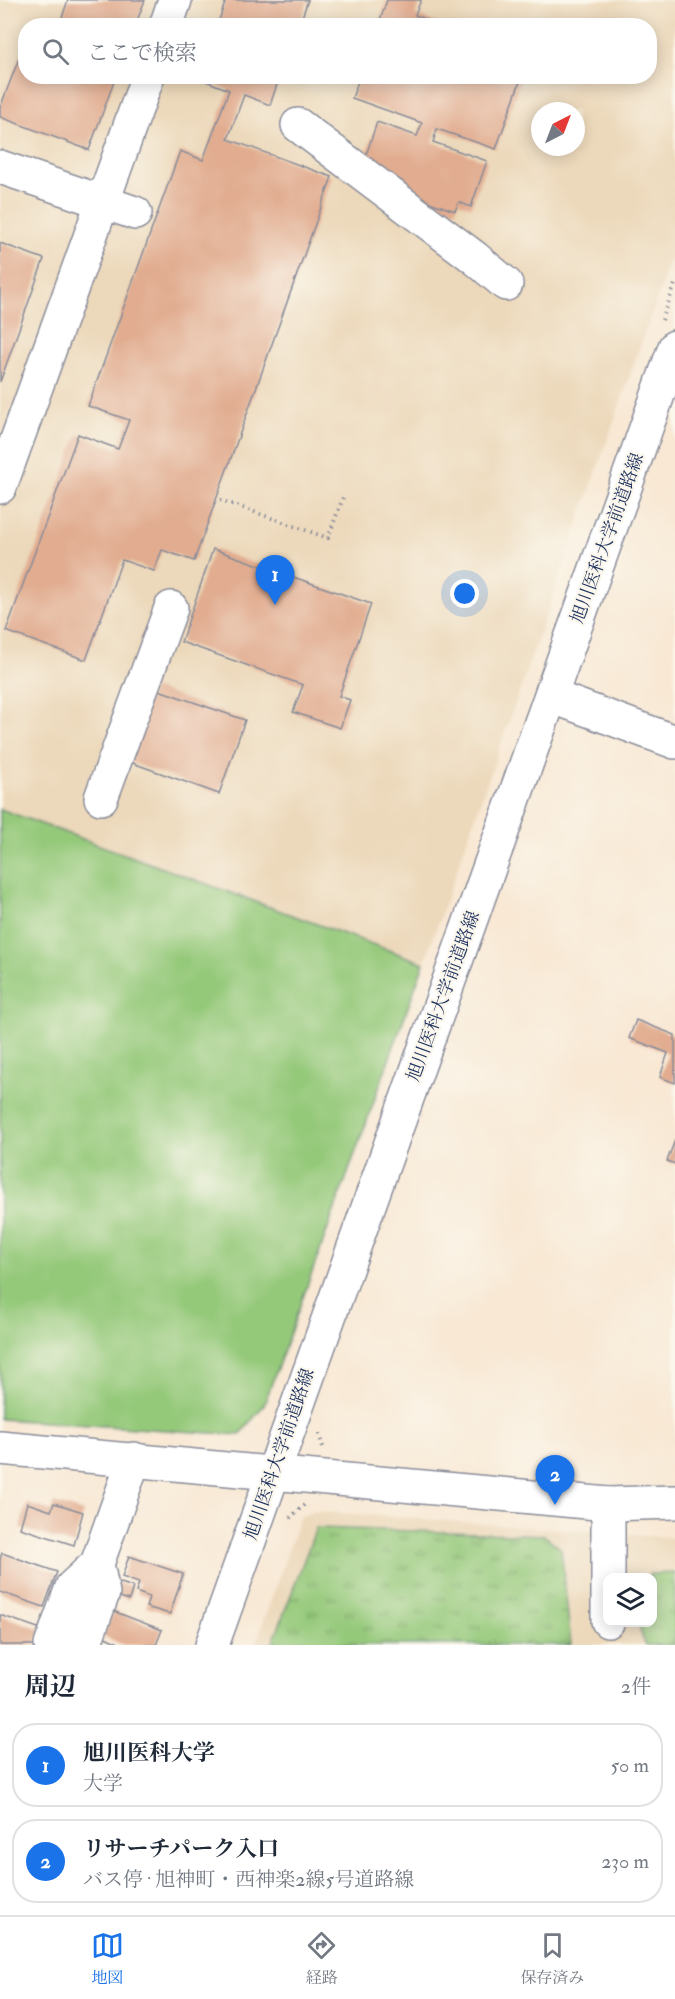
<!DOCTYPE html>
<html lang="ja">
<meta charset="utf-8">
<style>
:root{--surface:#fff;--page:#f6f6f7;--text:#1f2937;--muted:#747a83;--line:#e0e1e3;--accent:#1a73e8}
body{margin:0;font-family:"IM FELL Double Pica","Noto Serif JP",serif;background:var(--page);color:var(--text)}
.controls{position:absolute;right:18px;bottom:18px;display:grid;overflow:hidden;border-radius:12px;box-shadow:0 3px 15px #0003}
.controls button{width:54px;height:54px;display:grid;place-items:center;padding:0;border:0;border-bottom:2px solid var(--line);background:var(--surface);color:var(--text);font:30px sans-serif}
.compass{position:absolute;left:531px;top:102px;width:54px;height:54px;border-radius:50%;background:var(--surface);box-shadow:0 3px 15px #0003;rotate:42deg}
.you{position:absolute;left:465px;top:594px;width:21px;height:21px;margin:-15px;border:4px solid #fff;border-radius:50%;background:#1a73e8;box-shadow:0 0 0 9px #1a73e833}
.badge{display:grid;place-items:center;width:39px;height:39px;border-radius:50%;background:var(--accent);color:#fff;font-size:20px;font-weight:700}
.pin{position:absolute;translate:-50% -50px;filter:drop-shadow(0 2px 3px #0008)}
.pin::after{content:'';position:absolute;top:32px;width:21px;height:18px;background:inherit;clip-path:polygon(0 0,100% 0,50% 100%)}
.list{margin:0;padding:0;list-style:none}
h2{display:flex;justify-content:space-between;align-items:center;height:78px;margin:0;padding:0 24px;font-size:26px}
h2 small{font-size:20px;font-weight:400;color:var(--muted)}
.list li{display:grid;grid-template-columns:39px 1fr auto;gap:18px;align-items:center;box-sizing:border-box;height:84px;margin:0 12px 12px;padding:0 12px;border:2px solid var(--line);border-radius:24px}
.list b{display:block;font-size:22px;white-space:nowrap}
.list p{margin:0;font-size:20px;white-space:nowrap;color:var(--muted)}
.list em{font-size:20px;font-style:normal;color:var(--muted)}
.icon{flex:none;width:33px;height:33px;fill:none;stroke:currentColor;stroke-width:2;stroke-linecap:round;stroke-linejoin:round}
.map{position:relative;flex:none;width:675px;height:1645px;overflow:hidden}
.search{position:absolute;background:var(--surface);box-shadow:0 3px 15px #0003;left:18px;right:18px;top:18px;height:66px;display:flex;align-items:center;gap:15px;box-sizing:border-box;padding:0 21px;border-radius:24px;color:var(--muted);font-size:22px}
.sheet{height:270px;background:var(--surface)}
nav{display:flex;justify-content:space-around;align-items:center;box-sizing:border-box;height:84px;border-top:2px solid var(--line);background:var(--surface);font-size:16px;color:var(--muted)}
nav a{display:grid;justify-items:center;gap:3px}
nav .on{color:var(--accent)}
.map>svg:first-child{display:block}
</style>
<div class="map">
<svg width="675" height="1645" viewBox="0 0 675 1645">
<defs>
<pattern id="grass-tufts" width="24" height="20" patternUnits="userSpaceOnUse" patternTransform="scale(1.5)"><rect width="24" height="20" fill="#95c97a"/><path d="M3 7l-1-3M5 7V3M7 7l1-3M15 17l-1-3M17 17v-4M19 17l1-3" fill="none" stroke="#79a467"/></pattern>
</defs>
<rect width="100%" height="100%" fill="#fbf7ec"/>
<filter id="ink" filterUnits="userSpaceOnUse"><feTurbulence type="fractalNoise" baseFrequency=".0167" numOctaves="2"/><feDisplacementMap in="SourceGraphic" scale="12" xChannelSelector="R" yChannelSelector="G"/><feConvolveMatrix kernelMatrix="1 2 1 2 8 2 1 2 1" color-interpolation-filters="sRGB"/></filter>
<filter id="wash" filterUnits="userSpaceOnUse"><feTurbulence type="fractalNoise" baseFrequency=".008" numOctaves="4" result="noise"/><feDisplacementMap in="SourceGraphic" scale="24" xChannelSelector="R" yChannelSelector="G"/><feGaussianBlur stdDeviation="1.35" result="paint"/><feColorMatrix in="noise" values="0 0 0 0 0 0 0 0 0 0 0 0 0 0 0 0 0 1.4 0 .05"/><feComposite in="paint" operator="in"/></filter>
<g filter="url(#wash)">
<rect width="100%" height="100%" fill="#f8e8d4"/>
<g fill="#ecd8ba" fill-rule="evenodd">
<path d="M0,0h675v247l-251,716 -160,442 -24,30 -240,-16zM26,26h624v50h-624zM540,111h36v36h-36z"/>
<path d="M315,1511l360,27v107h-420l45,-128zM608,1578h44v44h-44z"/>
</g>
<g fill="url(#grass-tufts)" stroke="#587c6c" stroke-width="1.5">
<path d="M316,1528l228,7 17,14 10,96h-299z"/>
<path d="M675,1573v72h-30l-5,-16 1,-6 11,-1v-44l-3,-1v-3z"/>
</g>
<path fill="#95c97a" stroke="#587c6c" stroke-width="1.5" d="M0,809l424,154 -160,442 -24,30 -240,-16z"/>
<g id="blocks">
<g fill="#e1ac8f">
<path d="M68,0h77l-10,26h-76z"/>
<path d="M226,0h82l-9,26h-82z"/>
<path d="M387,0h34l-6,15 28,11h-65z"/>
<path d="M21,53l5,1v22h90l-27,74 -89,-33v-9z"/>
<path d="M198,76h82l-10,29 -26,-10 -16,44 104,38 -138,384 -32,-11 -8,21 -32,-11 -36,100 -80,-29 72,-197 40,15 11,-29 -41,-14 92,-255 23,9 26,-70 -31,-12z"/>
<path d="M360,76h162l-26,73 -59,-20 -4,13 54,19 -16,46 -12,-5 -4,9 -57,-20 4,-10 -40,-14 15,-45 40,14 5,-13 -70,-25z"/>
<path d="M0,243l44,16 -44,123z"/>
<path d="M213,549l158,55 -32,92 11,4 -10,28 -47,-16 10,-27 -122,-43z"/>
<path d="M153,688l92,32 -26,74 -92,-33z"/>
<path d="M636,1020l39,15v48l-15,-6 8,-24 -39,-15z"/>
<path d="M675,1140v24l-8,-3z"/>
<path d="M27,1503l24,8 3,-8 29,9 -9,33 -54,-17z"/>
<path d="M2,1553l55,19 -13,35 -44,-15v-33z"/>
<path d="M129,1556l54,18 -13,40 -24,-7 3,-10 -13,-5 3,-9 -17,-6z"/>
<path d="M115,1581l18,6 -4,13 -18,-6z"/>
<path d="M113,1611l49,19 -6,15h-33l-20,-9z"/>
<path d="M0,1615l41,14 -6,16h-35z"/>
</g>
</g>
</g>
<g filter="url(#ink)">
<use href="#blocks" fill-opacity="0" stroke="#8a8c99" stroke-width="1.5"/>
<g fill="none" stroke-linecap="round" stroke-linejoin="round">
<defs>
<g id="minor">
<path d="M166,26l9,-26"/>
<path d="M298,125l177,133 31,26"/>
<path d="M0,167l135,46"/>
<path d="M0,487l148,-411"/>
<path d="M551,696l124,46"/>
<path d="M101,798l70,-190"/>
<path d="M0,1448l608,56 67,-2"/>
<path d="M608,1621v-117"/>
<path d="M51,1645l21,-58 25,-23 37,-105"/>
<path d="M84,1645l19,-52 -6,-29"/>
<path d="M212,1645l463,-1298"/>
</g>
</defs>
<use href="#minor" stroke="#8a8c99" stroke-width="36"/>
<g stroke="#8a8c99" stroke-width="4" stroke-dasharray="1.5 4.5" stroke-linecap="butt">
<path d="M662,320l13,-36"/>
<path d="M220,500l108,38 16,-43"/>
<path d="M319,1434l5,16"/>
<path d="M544,1466l34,3"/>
<path d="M290,1518l14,-13"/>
</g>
<use href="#minor" stroke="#fff" stroke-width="33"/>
</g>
</g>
<g text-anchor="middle" stroke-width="4.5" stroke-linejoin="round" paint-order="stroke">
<g font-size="18" fill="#1b2f5e" stroke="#fbf7ec">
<text transform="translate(607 538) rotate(-70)" y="6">旭川医科大学前道路線</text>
<text transform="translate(443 996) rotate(-70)" y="6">旭川医科大学前道路線</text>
<text transform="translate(279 1454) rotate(-71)" y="6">旭川医科大学前道路線</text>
</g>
</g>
</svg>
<div class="controls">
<button><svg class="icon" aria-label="layers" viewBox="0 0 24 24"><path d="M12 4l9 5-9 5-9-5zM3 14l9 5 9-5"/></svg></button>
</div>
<svg class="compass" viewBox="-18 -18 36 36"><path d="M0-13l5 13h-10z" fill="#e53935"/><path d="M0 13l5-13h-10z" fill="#747a83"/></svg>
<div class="you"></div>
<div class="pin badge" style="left:275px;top:605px">1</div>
<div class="pin badge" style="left:555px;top:1505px">2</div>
<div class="search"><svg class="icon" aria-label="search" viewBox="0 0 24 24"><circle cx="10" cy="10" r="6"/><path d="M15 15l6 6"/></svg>ここで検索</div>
</div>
<section class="sheet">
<h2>周辺<small>2件</small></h2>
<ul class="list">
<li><span class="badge">1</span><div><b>旭川医科大学</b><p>大学</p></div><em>50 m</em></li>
<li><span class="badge">2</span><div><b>リサーチパーク入口</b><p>バス停 · 旭神町・西神楽2線5号道路線</p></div><em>230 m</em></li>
</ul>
</section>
<nav>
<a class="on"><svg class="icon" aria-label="map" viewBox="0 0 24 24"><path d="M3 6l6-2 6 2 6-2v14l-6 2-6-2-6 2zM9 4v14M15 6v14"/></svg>地図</a>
<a><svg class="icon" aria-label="directions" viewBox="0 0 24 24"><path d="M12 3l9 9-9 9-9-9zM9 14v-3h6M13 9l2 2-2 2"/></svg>経路</a>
<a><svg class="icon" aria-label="saved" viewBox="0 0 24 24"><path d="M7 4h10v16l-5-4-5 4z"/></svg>保存済み</a>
</nav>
